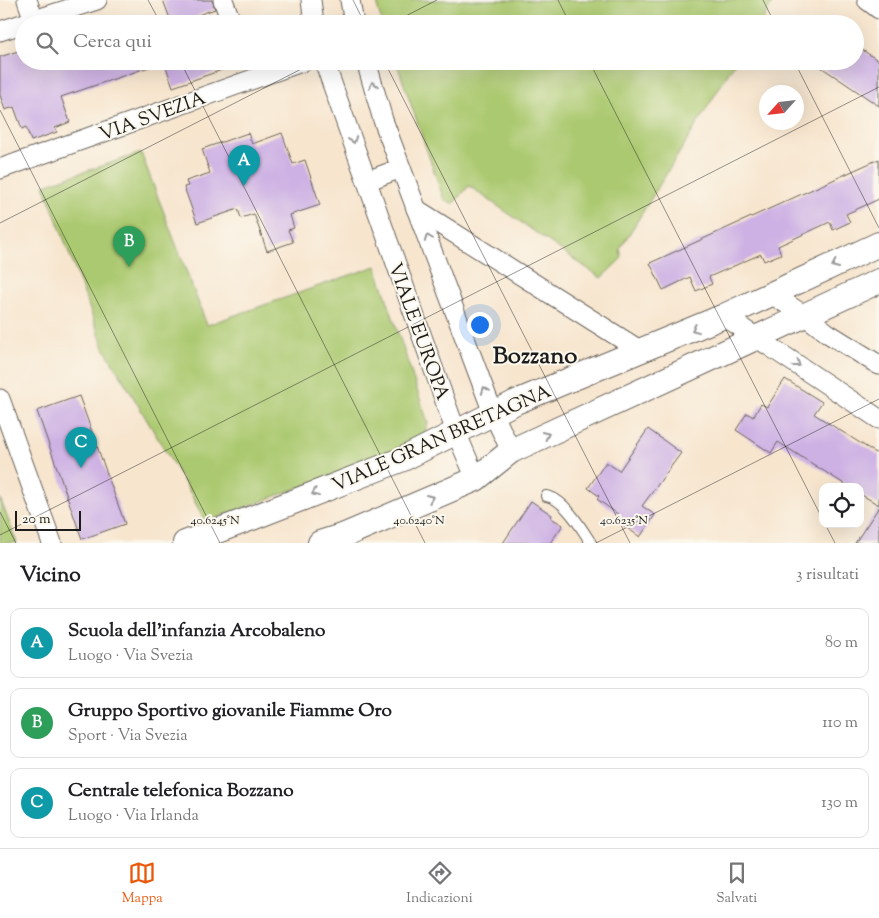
<!DOCTYPE html>
<html lang="it">
<meta charset="utf-8">
<style>
:root{--surface:#fff;--page:#f2f2f2;--text:#202124;--muted:#757577;--line:#e0e0e0;--accent:#ea580c}
body{margin:0;font-family:"Sorts Mill Goudy",serif;background:var(--page);color:var(--text)}
.controls{position:absolute;right:15px;bottom:15px;display:grid;overflow:hidden;border-radius:10px;box-shadow:0 5px 20px #0002}
.controls button{width:45px;height:45px;display:grid;place-items:center;padding:0;border:0;border-bottom:1px solid var(--line);background:var(--surface);color:var(--text);font:25px sans-serif}
.compass{position:absolute;left:759px;top:85px;width:45px;height:45px;border-radius:50%;background:var(--surface);box-shadow:0 5px 20px #0002;rotate:243deg}
.scale{position:absolute;left:15px;bottom:12px;width:66px;box-sizing:border-box;padding-left:5px;border:2px solid #1c1c1c;border-top:0;font-size:14px;line-height:18px;white-space:nowrap;color:#1c1c1c;-webkit-text-stroke:4px #fbf7ec;paint-order:stroke}
.you{position:absolute;left:479px;top:324px;width:18px;height:18px;margin:-12px;border:4px solid #fff;border-radius:50%;background:#1a73e8;box-shadow:0 0 0 8px #1a73e833}
.badge{display:grid;place-items:center;width:32px;height:32px;border-radius:50%;background:var(--accent);color:#fff;font-size:16px;font-weight:700}
.pin{position:absolute;translate:-50% -41px;filter:drop-shadow(0 1px 2px #0008)}
.pin::after{content:'';position:absolute;top:26px;width:18px;height:15px;background:inherit;clip-path:polygon(0 0,100% 0,50% 100%)}
.list{margin:0;padding:0;list-style:none}
h2{display:flex;justify-content:space-between;align-items:center;height:65px;margin:0;padding:0 20px;font-size:21px}
h2 small{font-size:16px;font-weight:400;color:var(--muted)}
.list li{display:grid;grid-template-columns:32px 1fr auto;gap:15px;align-items:center;box-sizing:border-box;height:70px;margin:0 10px 10px;padding:0 10px;border:1px solid var(--line);border-radius:10px}
.list b{display:block;font-size:19px;white-space:nowrap}
.list p{margin:0;font-size:16px;white-space:nowrap;color:var(--muted)}
.list em{font-size:16px;font-style:normal;color:var(--muted)}
.icon{flex:none;width:28px;height:28px;fill:none;stroke:currentColor;stroke-width:2;stroke-linecap:round;stroke-linejoin:round}
.map{position:relative;flex:none;width:879px;height:543px;overflow:hidden}
.search{position:absolute;background:var(--surface);box-shadow:0 5px 20px #0002;left:15px;right:15px;top:15px;height:55px;display:flex;align-items:center;gap:12px;box-sizing:border-box;padding:0 18px;border-radius:28px;color:var(--muted);font-size:19px}
.sheet{height:305px;background:var(--surface)}
nav{display:flex;justify-content:space-around;align-items:center;box-sizing:border-box;height:70px;border-top:1px solid var(--line);background:var(--surface);font-size:14px;color:var(--muted)}
nav a{display:grid;justify-items:center;gap:2px}
nav .on{color:var(--accent)}
.map>svg:first-child{display:block}
</style>
<div class="map">
<svg width="879" height="543" viewBox="0 0 879 543">
<rect width="100%" height="100%" fill="#fbf7ec"/>
<filter id="ink" filterUnits="userSpaceOnUse"><feTurbulence type="fractalNoise" baseFrequency=".02" numOctaves="2"/><feDisplacementMap in="SourceGraphic" scale="10" xChannelSelector="R" yChannelSelector="G"/><feConvolveMatrix kernelMatrix="1 2 1 2 8 2 1 2 1" color-interpolation-filters="sRGB"/></filter>
<filter id="wash" filterUnits="userSpaceOnUse"><feTurbulence type="fractalNoise" baseFrequency=".0096" numOctaves="4" result="noise"/><feDisplacementMap in="SourceGraphic" scale="20" xChannelSelector="R" yChannelSelector="G"/><feGaussianBlur stdDeviation="1.12" result="paint"/><feColorMatrix in="noise" values="0 0 0 0 0 0 0 0 0 0 0 0 0 0 0 0 0 1.4 0 .05"/><feComposite in="paint" operator="in"/></filter>
<g filter="url(#wash)">
<rect width="100%" height="100%" fill="#f7e5ce"/>
<g fill="#abc970" stroke="#647246">
<path d="M378,0h396l-14,24h-377l-5,-13z"/>
<path d="M396,61h340l-116,188 2,9 -21,20 -132,-92 -16,18 -9,-4z"/>
<path d="M141,153l66,172 169,-59 52,157 -7,20 -216,79 -14,-28 -87,-146 -60,-163z"/>
<path d="M0,498l17,45h-17z"/>
</g>
<g id="blocks">
<g fill="#cdb1e4">
<path d="M163,0h49l3,9 -17,6 3,9h-29z"/>
<path d="M855,45l24,16v45l-67,-45h43z"/>
<path d="M24,49v12h133l1,3 -97,33 9,25 -15,6 2,4 -26,9 -5,-14 -4,2 -8,-22 -9,3 -5,-15v-38z"/>
<path d="M164,61h74l1,3 -66,23z"/>
<path d="M248,133l4,11 30,-11 11,31 12,-4 15,45 -30,10 4,13 -6,2 5,12 -26,9 -13,-37 -13,4 -3,-9 -41,14 -13,-36 4,-1 -2,-5 24,-8 -8,-24z"/>
<path d="M879,159v40l-33,15 4,8 -17,8 -3,-8 -52,24 3,8 -17,7 -3,-7 -52,23 3,7 -16,7 -6,-14 -27,13 -13,-27z"/>
<path d="M785,379l37,23 -8,12 65,41v50l-19,-11v-7h-11l-71,-45 -7,11 -35,-23 11,-17 6,4 8,-13 6,3z"/>
<path d="M79,396l46,128 -43,15 -45,-128z"/>
<path d="M648,429l33,24 -39,53 13,9 -15,22 -24,-17 3,-5 -22,-16 2,-3 -11,-8 18,-26 13,9z"/>
<path d="M531,501l21,14 -1,3 12,7 -13,18h-47z"/>
<path d="M879,507v36h-24z"/>
</g>
</g>
</g>
<g filter="url(#ink)">
<use href="#blocks" fill-opacity="0" stroke="#69625a" stroke-width="1"/>
<g fill="none" stroke-linecap="round" stroke-linejoin="round">
<defs>
<path id="service" d="M546,496c18,2 36,33 45,47"/>
<g id="minor">
<path d="M27,0l7,20"/>
<path d="M223,0l9,24"/>
<path d="M311,0l3,24"/>
<path d="M350,0l4,24"/>
<path d="M867,0l12,9"/>
<path d="M0,31l97,-31"/>
<path d="M324,61l132,371 20,47"/>
<path d="M366,61l17,59 110,293 18,38"/>
<path d="M0,169l304,-108"/>
<path d="M367,181l34,-13"/>
<path d="M416,209l225,142"/>
<path d="M771,294l33,21 25,19 50,31"/>
<path d="M724,316l155,103"/>
<path d="M0,399l52,144"/>
</g>
<g id="tertiary">
<path d="M185,543l67,-25 151,-59 113,-57 208,-86 155,-72"/>
<path d="M320,543l25,-8 131,-56 35,-28 368,-170"/>
</g>
</defs>
<use href="#service" stroke="#69625a" stroke-width="12"/>
<use href="#minor" stroke="#69625a" stroke-width="21"/>
<use href="#tertiary" stroke="#69625a" stroke-width="26"/>
<use href="#service" stroke="#fff" stroke-width="10"/>
<use href="#minor" stroke="#fff" stroke-width="19"/>
<use href="#tertiary" stroke="#fff" stroke-width="24"/>
</g>
<defs><path id="oneway-chevron" d="M-2-3.5L2.5 0L-2 3.5" fill="none" stroke-width="1.6" stroke-linecap="round" stroke-linejoin="round" transform="scale(1.25)"/></defs>
<g stroke="#999">
<use href="#oneway-chevron" transform="translate(373 85) rotate(-107)"/>
<use href="#oneway-chevron" transform="translate(353 140) rotate(70)"/>
<use href="#oneway-chevron" transform="translate(428 238) rotate(-111)"/>
<use href="#oneway-chevron" transform="translate(835 265) rotate(155)"/>
<use href="#oneway-chevron" transform="translate(695 329) rotate(158)"/>
<use href="#oneway-chevron" transform="translate(797 364) rotate(34)"/>
<use href="#oneway-chevron" transform="translate(485 390) rotate(-111)"/>
<use href="#oneway-chevron" transform="translate(546 435) rotate(-25)"/>
<use href="#oneway-chevron" transform="translate(315 493) rotate(158)"/>
<use href="#oneway-chevron" transform="translate(430 498) rotate(-23)"/>
</g>
</g>
<path fill="none" stroke="#1c1c1c" stroke-width="1" stroke-opacity="0.45" d="M148,0l13,24M353,0l12,24M558,0l12,24M763,0l12,24M390,24l47,-24M180,61l245,482M384,61l246,482M589,61l234,459M794,61l85,167M0,110l220,433M0,223l317,-162M0,512l16,31M825,524l10,19M0,535l879,-448M596,543l283,-144"/>
<g text-anchor="middle" stroke-width="4" stroke-linejoin="round" paint-order="stroke">
<g font-size="19" fill="#1c1c1c" stroke="#fbf7ec">
<text transform="translate(152 115) rotate(-20)" y="7">VIA SVEZIA</text>
<text transform="translate(420 331) rotate(70)" y="7">VIALE EUROPA</text>
<text transform="translate(441 437) rotate(-24)" y="7">VIALE GRAN BRETAGNA</text>
</g>
<g font-size="24" font-weight="bold" fill="#1c1c1c" stroke="#fbf7ec">
<text x="535" y="363">Bozzano</text>
</g>
</g>
<g font-size="12" text-anchor="middle" fill="#1c1c1c" stroke="#fbf7ec" stroke-width="4" stroke-linejoin="round" paint-order="stroke">
<text x="215" y="524">40.6245°N</text>
<text x="419" y="524">40.6240°N</text>
<text x="624" y="524">40.6235°N</text>
</g>
</svg>
<div class="controls">
<button><svg class="icon" aria-label="locate" viewBox="0 0 24 24"><circle cx="12" cy="12" r="6"/><path d="M12 2v4M12 18v4M2 12h4M18 12h4"/></svg></button>
</div>
<svg class="compass" viewBox="-18 -18 36 36"><path d="M0-13l5 13h-10z" fill="#e53935"/><path d="M0 13l5-13h-10z" fill="#757577"/></svg>
<div class="scale">20 m</div>
<div class="you"></div>
<div class="pin badge" style="left:244px;top:186px;background:#0f9aa8">A</div>
<div class="pin badge" style="left:129px;top:267px;background:#2e9e5b">B</div>
<div class="pin badge" style="left:81px;top:468px;background:#0f9aa8">C</div>
<div class="search"><svg class="icon" aria-label="search" viewBox="0 0 24 24"><circle cx="10" cy="10" r="6"/><path d="M15 15l6 6"/></svg>Cerca qui</div>
</div>
<section class="sheet">
<h2>Vicino<small>3 risultati</small></h2>
<ul class="list">
<li><span class="badge" style="background:#0f9aa8">A</span><div><b>Scuola dell'infanzia Arcobaleno</b><p>Luogo · Via Svezia</p></div><em>80 m</em></li>
<li><span class="badge" style="background:#2e9e5b">B</span><div><b>Gruppo Sportivo giovanile Fiamme Oro</b><p>Sport · Via Svezia</p></div><em>110 m</em></li>
<li><span class="badge" style="background:#0f9aa8">C</span><div><b>Centrale telefonica Bozzano</b><p>Luogo · Via Irlanda</p></div><em>130 m</em></li>
</ul>
</section>
<nav>
<a class="on"><svg class="icon" aria-label="map" viewBox="0 0 24 24"><path d="M3 6l6-2 6 2 6-2v14l-6 2-6-2-6 2zM9 4v14M15 6v14"/></svg>Mappa</a>
<a><svg class="icon" aria-label="directions" viewBox="0 0 24 24"><path d="M12 3l9 9-9 9-9-9zM9 14v-3h6M13 9l2 2-2 2"/></svg>Indicazioni</a>
<a><svg class="icon" aria-label="saved" viewBox="0 0 24 24"><path d="M7 4h10v16l-5-4-5 4z"/></svg>Salvati</a>
</nav>
